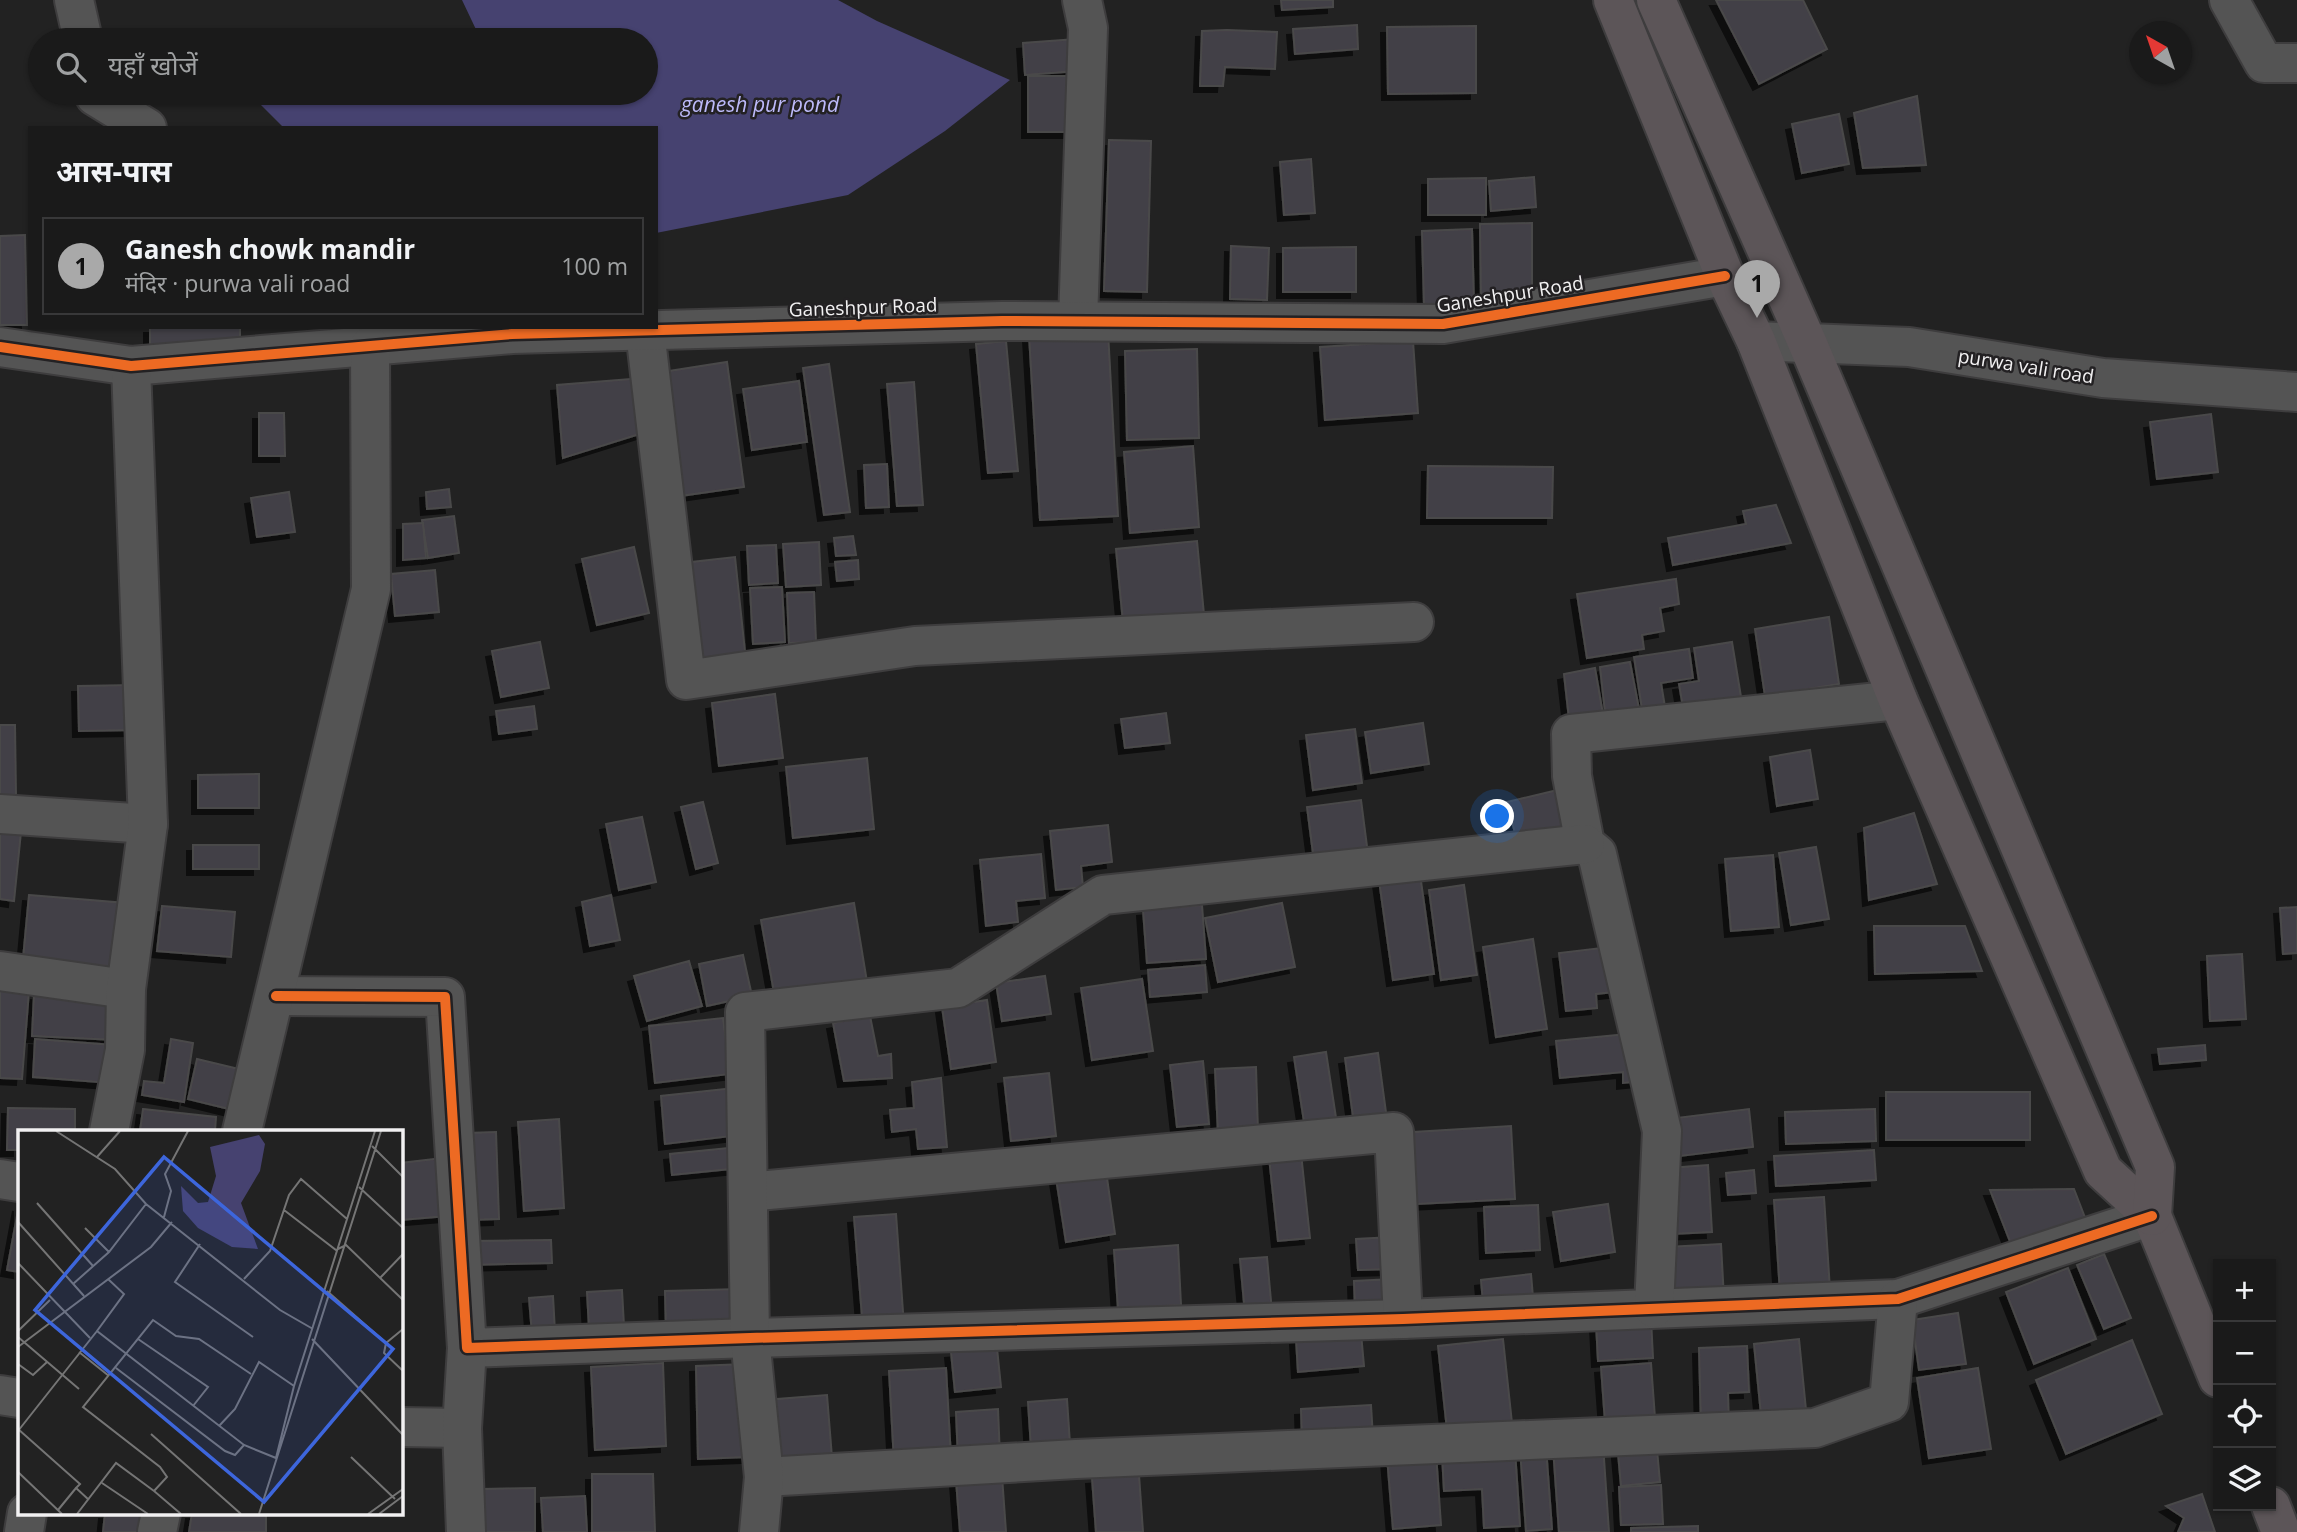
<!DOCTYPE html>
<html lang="hi">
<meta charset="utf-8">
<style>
:root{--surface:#1a1a1a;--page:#272727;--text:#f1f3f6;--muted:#9fa1a2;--line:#383839;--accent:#a9a9a9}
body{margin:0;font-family:"Open Sans","Noto Sans Devanagari",sans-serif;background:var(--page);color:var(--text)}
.controls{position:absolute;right:21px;bottom:21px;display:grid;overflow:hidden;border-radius:0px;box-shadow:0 2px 5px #0004}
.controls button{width:63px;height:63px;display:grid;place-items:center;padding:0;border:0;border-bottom:2px solid var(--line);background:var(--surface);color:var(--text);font:35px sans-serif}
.compass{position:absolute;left:2129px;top:21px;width:63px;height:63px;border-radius:50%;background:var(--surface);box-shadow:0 2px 5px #0004;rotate:320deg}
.you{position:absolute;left:1498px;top:817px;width:24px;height:24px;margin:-18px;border:5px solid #fff;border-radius:50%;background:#1a73e8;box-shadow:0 0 0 10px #1a73e833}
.badge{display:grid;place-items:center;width:46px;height:46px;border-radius:50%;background:var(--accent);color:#111;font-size:23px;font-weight:700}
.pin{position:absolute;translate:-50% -58px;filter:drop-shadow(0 2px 4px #0008)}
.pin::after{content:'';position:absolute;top:37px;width:24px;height:21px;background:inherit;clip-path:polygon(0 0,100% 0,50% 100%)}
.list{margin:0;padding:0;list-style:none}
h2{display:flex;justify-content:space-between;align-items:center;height:91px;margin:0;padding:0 28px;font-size:30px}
h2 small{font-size:23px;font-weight:400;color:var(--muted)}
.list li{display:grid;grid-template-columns:46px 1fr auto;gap:21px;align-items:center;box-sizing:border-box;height:98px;margin:0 14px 14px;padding:0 14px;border:2px solid var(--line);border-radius:0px}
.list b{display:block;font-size:26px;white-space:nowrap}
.list p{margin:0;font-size:23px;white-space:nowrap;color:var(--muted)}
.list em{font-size:23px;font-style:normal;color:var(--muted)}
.icon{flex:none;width:38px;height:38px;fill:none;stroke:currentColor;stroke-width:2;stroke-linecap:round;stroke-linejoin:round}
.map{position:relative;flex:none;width:2297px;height:1532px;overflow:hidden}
.search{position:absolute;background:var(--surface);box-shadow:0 2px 5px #0004;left:28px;top:28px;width:630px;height:77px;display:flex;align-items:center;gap:18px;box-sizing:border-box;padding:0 24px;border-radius:38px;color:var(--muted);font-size:26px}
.panel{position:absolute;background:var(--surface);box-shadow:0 2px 5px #0004;left:28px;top:126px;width:630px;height:203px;border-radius:0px}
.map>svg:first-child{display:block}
</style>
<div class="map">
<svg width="2297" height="1532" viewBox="0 0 2297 1532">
<defs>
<filter id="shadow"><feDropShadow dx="-6" dy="6" stdDeviation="0" flood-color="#0009"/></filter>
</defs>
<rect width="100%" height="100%" fill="#222"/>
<path fill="#464270" d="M462,0h376l39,21 133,59 -65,51 -97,64 -192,38v-105h-372l-35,-35h149l35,6 6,-6h207v-53h-165z"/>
<g fill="#433f46" stroke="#4a494a" stroke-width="2" filter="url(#shadow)">
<path d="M1281,0h52v7l-51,3z"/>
<path d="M1716,0h87l24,49 -68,35z"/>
<path d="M1357,25l1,24 -63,5 -2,-25z"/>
<path d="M1476,26v67l-88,1 -1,-67z"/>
<path d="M1227,30l50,2 -2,37 -50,-2 -2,19h-23l2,-55z"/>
<path d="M1076,39l2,32 -53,4 -2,-32z"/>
<rect x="1028" y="76" width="50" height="56"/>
<path d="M1917,96l9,69 -63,3 -9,-55z"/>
<path d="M1839,114l10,50 -47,9 -10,-49z"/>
<path d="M1109,140l42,1 -4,151 -43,-1z"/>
<path d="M1311,159l4,54 -31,2 -4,-53z"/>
<path d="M1534,177l2,30 -45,4 -2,-30z"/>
<path d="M1486,178v37h-58v-36z"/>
<path d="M1532,223v82l-51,1 -1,-82z"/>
<path d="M1472,229l2,74 -50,2 -2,-74z"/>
<path d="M25,235l2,90h-27v-89z"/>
<path d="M1231,246l38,2 -2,52 -37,-1z"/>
<path d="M1356,247v45h-73v-44z"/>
<path d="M150,327h90v24l-90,3z"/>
<path d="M1108,331l10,185 -78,4 -11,-185z"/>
<path d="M1006,341l12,130 -30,2 -12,-129z"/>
<path d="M1413,341l5,72 -93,7 -5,-73z"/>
<path d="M1197,349l2,89 -72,2 -2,-89z"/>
<path d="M727,362l17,125 -64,9 -18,-124z"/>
<path d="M829,364l21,148 -26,3 -21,-147z"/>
<path d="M643,378l3,54 -83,26 -6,-73z"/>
<path d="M799,381l8,61 -55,8 -9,-61z"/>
<path d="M914,382l9,123 -26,1 -10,-122z"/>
<path d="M259,413h25l1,43h-26z"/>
<path d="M2211,414l7,58 -61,7 -7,-57z"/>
<path d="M1193,446l6,81 -69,6 -6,-81z"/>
<path d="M887,464l2,43 -23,1 -2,-43z"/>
<path d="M1428,466l125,1 -1,51h-125z"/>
<path d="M449,489l2,18 -24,2 -1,-17z"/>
<path d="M289,492l6,40 -38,5 -6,-39z"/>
<path d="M1776,505l15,38 -118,22 -5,-27 78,-14 -3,-13z"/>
<path d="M454,516l5,37 -31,5 -6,-38z"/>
<path d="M423,523l3,35 -23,2v-36z"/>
<path d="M853,536l3,19 -20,1 -2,-18z"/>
<path d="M1197,541l8,84 -81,8 -8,-84z"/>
<path d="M819,542l2,43 -35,2 -3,-43z"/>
<path d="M776,545l2,38 -29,2 -2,-39z"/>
<path d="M634,547l15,66 -52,12 -15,-66z"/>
<path d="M735,557l11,104 -51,6 -12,-104z"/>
<path d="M858,560l1,19 -22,2 -2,-19z"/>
<path d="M435,570l4,42 -44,4 -4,-42z"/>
<path d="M1676,579l3,25 -19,4 4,23 -22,4 2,14 -57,9 -10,-64z"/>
<path d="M782,587l3,55 -32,2 -3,-56z"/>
<path d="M814,592l2,50 -27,1 -2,-50z"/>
<path d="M1829,617l10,67 -74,12 -10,-67z"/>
<path d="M540,642l9,46 -48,9 -9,-46z"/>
<path d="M1732,642l10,61 -58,10 -5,-29 20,-3 -5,-33z"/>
<path d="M1689,649l4,29 -32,5 5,30 -23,3 -9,-59z"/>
<path d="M1630,662l10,52 -34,7 -6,-54z"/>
<path d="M1595,668l9,52 -34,8 -6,-54z"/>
<path d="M135,685l1,45 -57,1 -1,-45z"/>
<path d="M775,694l8,64 -64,8 -7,-63z"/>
<path d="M534,706l3,23 -38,5 -3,-23z"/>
<path d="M1166,713l4,30 -45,5 -4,-29z"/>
<path d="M1423,723l6,41 -58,9 -6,-41z"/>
<path d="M0,725h15l1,72h-16z"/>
<path d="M1355,729l7,54 -49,7 -7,-55z"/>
<path d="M1810,750l8,49 -41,7 -7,-49z"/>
<path d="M867,758l7,71 -81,9 -7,-71z"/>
<path d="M259,774v34h-61v-33z"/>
<path d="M1566,788l10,43 -58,14 -11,-43z"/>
<path d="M1361,800l8,62 -54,7 -8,-62z"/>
<path d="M703,802l15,61 -22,6 -15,-62z"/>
<path d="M1914,813l23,71 -68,16 -5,-72z"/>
<path d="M642,817l14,65 -37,8 -13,-66z"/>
<path d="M1108,825l4,37 -31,4 2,21 -27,3 -6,-59z"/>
<path d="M0,830l21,2 -7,69 -14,-2z"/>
<rect x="193" y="845" width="66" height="24"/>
<path d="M1816,847l13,72 -38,6 -12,-72z"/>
<path d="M1041,854l4,44 -29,3 2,21 -32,4 -6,-66z"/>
<path d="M1773,855l6,72 -48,4 -6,-72z"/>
<path d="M1419,867l15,107 -41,6 -15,-107z"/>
<path d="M1464,885l13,90 -36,5 -12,-90z"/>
<path d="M29,895l97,8 -6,64 -97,-8z"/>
<path d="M611,895l9,45 -30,6 -8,-44z"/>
<path d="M854,903l13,79 -92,16 -14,-78z"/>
<path d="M1282,903l13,64 -77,15 -13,-64z"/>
<path d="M1202,905l4,54 -59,4 -4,-53z"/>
<path d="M162,906l73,6 -4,45 -74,-6z"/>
<path d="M2297,907v46l-14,1 -3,-46z"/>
<path d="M1874,926h91l17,45 -107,3z"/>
<path d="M1533,939l14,90 -51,8 -13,-90z"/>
<path d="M1618,946l5,45 -27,3 1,14 -31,3 -7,-58z"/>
<path d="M2242,954l4,65 -36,2 -3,-65z"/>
<path d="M743,955l9,41 -45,10 -8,-42z"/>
<path d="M689,961l13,45 -55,15 -13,-45z"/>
<path d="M1205,965l2,27 -57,5 -2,-27z"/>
<path d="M1045,976l6,38 -49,7 -6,-38z"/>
<path d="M1142,979l11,72 -61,9 -11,-72z"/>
<path d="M0,989l29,2 -7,88 -22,-1z"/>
<path d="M34,994l83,4 -2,42 -83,-4z"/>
<path d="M987,1000l9,62 -45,7 -9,-62z"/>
<path d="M870,1016l8,40 13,-2 1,24 -48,3 -11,-58z"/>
<path d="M723,1018l7,56 -75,9 -6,-57z"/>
<path d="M1627,1034l16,47 -20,2v-11l-63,6 -4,-37z"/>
<path d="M35,1039l78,6 -2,38 -78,-6z"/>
<path d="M171,1039l22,4 -9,59 -42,-7 2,-14 20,2z"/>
<path d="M2205,1045l1,15 -46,4 -2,-15z"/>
<path d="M1326,1052l12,79 -32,4 -12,-78z"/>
<path d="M1378,1053l9,67 -33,4 -9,-66z"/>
<path d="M197,1059l46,11 -10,40 -45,-11z"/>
<path d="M1203,1061l6,63 -32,3 -7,-62z"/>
<path d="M1256,1067l2,65 -40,2 -3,-65z"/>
<path d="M1049,1073l7,63 -45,5 -7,-63z"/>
<path d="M941,1078l6,69 -29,2 -2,-20 -24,3 -2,-22 24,-2 -2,-26z"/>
<path d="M734,1088l6,47 -75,9 -4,-48z"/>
<rect x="1886" y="1092" width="144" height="48"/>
<path d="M8,1108l67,1v22h-56v19h-12z"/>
<path d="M143,1109l73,8 -1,14h-75z"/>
<path d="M1749,1109l4,38 -81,10 -4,-38z"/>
<path d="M1875,1109l1,32 -90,3 -1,-32z"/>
<path d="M559,1119l5,89 -40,3 -6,-89z"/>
<path d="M1511,1126l4,73 -98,5 -3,-72z"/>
<path d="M496,1132l3,87 -29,1 -3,-87z"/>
<path d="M738,1147l2,21 -68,7 -2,-21z"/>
<path d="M1874,1150l2,30 -100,6 -2,-30z"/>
<path d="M1301,1153l9,85 -32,3 -9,-84z"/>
<path d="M442,1158l5,58 -46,4v-57z"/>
<path d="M1708,1165l4,67 -40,2 -3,-66z"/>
<path d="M1754,1170l2,23 -28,2 -2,-22z"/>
<path d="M1106,1171l9,63 -49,8 -10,-64z"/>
<path d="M2074,1189l15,39 -73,29 -26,-67z"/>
<path d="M1824,1197l6,93 -50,3 -6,-93z"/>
<path d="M1608,1204l7,48 -54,9 -8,-49z"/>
<path d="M19,1205v67l-12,-2z"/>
<path d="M1538,1205l2,45 -54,3 -2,-46z"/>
<path d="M896,1214l8,112 -41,3 -9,-112z"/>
<path d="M1392,1237l2,32 -36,1 -2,-31z"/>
<path d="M551,1240l1,23 -83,2 -1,-24z"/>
<path d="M1721,1244l3,55 -53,3 -3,-55z"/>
<path d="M1178,1245l3,60 -63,4 -4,-59z"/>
<path d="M2104,1254l27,64 -27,11 -27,-64z"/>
<path d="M1267,1257l5,55 -27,2 -5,-55z"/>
<path d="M2068,1268l28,71 -62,25 -28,-72z"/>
<path d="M1531,1274l3,35 -50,5 -3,-34z"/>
<path d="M1393,1279l1,28 -39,2 -1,-28z"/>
<path d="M741,1289l1,42 -76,2 -1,-42z"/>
<path d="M622,1290l2,36 -35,2 -2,-36z"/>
<path d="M553,1296l2,36 -23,2 -3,-36z"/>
<path d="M1958,1313l8,51 -47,6 -7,-50z"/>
<path d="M1651,1319l2,39 -55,3 -2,-38z"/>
<path d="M1361,1333l3,33 -66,6 -2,-33z"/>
<path d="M1503,1339l9,84 -65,7 -9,-84z"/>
<path d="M1799,1339l8,81 -45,5 -8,-81z"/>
<path d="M2132,1340l30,74 -96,40 -30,-74z"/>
<path d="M1747,1346l2,46 -21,1 1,32 -28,1 -2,-78z"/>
<path d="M997,1348l4,39 -46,5 -4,-40z"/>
<path d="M663,1363l3,83 -71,4 -4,-83z"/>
<path d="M1651,1363l4,55 -50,4 -4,-55z"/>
<path d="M745,1364l2,93 -49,2 -2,-93z"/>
<path d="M946,1368l5,90 -57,4 -5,-91z"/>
<path d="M1978,1368l13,81 -62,9 -12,-80z"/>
<path d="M827,1395l6,75 -62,4 -6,-74z"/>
<path d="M1067,1399l3,45 -39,4 -3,-46z"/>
<path d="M1371,1405l2,33 -71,4 -1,-33z"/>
<path d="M998,1409l2,48 -42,2 -2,-47z"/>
<path d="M1656,1439l4,43 -39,4 -4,-44z"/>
<path d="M1603,1444l6,88h-50l-6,-85z"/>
<path d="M1546,1447l6,82 -26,2 -6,-82z"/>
<path d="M1515,1450l5,76 -36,2 -2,-39 -38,2 -2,-37z"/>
<path d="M1436,1453l5,72 -48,4 -6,-72z"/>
<path d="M592,1474h61l2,58h-63z"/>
<path d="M1139,1475l4,57h-47l-4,-54z"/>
<path d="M1002,1476l4,56h-46l-4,-52z"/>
<path d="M1661,1485l2,39 -42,1 -2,-38z"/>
<path d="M535,1488v44h-52v-43z"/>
<path d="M2202,1494l13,38h-37l6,-14 -18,-12z"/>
<path d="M585,1496l2,36h-44l-2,-34z"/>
<path d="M105,1513h36l-2,19h-36z"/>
<path d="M192,1513h74v19h-77z"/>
<path d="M1698,1526v6h-67v-4z"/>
</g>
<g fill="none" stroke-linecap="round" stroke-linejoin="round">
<defs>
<g id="minor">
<path d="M74,0l9,40"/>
<path d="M2229,0l35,63h33"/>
<path d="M94,93l1,3 52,32"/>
<path d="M1078,321l10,-293 -6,-28"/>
<path d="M645,331l41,349 229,-34 499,-24"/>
<path d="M1756,341l153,6 194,31 194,14"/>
<path d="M0,347l131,19 381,-32 490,-13 441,3 282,-48"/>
<path d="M0,814l148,10"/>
<path d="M0,971l126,18"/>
<path d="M276,996l169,1 22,351 283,-10 653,-19 495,-20 254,-83"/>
<path d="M109,1131l16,-81 1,-61 22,-165 -17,-458"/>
<path d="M242,1131l129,-542 -1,-243"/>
<path d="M0,1179l19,3"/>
<path d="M748,1192l646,-60 9,187"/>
<path d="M1654,1308l8,-177 -65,-277 -12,-10 -13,-68 -1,-42 327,-34"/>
<path d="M0,1395l19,3"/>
<path d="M401,1427l61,1"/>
<path d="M764,1477l312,-18 739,-31 74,-26 9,-103"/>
<path d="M24,1532l3,-19"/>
<path d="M157,1532l4,-19"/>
<path d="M466,1532l-4,-104 5,-80"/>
<path d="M759,1532l5,-55 -14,-139 -5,-326 213,-24 145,-93 482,-51"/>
</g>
<g id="major">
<path d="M1613,0l112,276 31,65 142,359 205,471 49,45 66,162"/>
<path d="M1656,0l151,342 348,825 -3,49"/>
<path d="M2271,1506l10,26"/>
</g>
</defs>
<use href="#minor" stroke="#3e3d3e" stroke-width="42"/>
<use href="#major" stroke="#3e3d3e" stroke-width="42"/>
<use href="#minor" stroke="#545454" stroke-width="38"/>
<use href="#major" stroke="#5c5558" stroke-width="38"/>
<defs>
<g id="cycleway">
<path d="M0,347l131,19 381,-32 490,-13 441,3 282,-48"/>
<path d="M276,996l169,1 22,351 283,-10 653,-19 495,-20 254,-83"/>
</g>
</defs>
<use href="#cycleway" stroke="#232123" stroke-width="15"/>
<use href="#cycleway" stroke="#ed6a23" stroke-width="10"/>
</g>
<g text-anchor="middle" stroke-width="5" stroke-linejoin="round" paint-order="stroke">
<g font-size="19" fill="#f2f1f2" stroke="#232123">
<text transform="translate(1510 294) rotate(-9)" y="7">Ganeshpur Road</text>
<text transform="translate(863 307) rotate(-2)" y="7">Ganeshpur Road</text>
<text transform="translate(2026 366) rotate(9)" y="7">purwa vali road</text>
</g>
<g font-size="21" font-style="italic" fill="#bcb9f9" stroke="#232123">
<text x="760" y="112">ganesh pur pond</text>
</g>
</g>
<g transform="translate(18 1130)">
<rect width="385" height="385" fill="#222"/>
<path d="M241,5l6,9 -5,27 -19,32 17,46 -26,-2 -34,-19 -15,-17 -2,-25 17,17 10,-1 8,-26 -6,-29z" fill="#464270"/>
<path fill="none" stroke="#757575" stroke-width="2" d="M38,1l59,38 31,35 134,106 33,19M354,16l31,31M79,27l23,-26M341,57l44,41M19,73l56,63M266,80l52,40 10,-5 57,55M146,87l7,-26 -6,-17 23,-43M0,92l66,74M67,98l24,24M182,114l-25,38 78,55M0,133l72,75M362,148l23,-24M90,149l16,15 -27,37 147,114 32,13M226,149l26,-28 19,-56 12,-16 46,40M55,154l36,-32 37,-48M309,161l59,52M385,199l-17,14 -2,10 19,18M0,201l32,-31M0,207l61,52M120,209l70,48 -15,19M294,209l91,96M0,217l133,-100 21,-25M61,222l30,24M0,234l15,11 14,-13M98,238l109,83 10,4 9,-10M201,296l16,-17 24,-47 35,24M0,299l62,55 -4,4 13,12M0,301l79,-100M133,304l90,80M333,327l44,42M258,328l18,-72 81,-255M0,342l44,42M84,353l46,31M40,380l18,-22M59,384l39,-51 38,28M163,384l-27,-23 13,-14 -7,-10 -77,-60 70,-87 23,16 23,3 52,35M241,384l122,-383M350,384l35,-25M361,384l24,-18"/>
<path fill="#3d66dc" fill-opacity="0.15" stroke="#3d66dc" stroke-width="3.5" d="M146,27l229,192 -129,153 -229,-192z"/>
<rect width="385" height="385" fill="none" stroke="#f2f1f2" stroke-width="3.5"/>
</g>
</svg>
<div class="controls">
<button>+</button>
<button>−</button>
<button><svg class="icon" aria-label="locate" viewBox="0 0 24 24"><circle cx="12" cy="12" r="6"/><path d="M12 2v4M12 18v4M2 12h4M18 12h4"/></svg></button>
<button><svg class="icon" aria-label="layers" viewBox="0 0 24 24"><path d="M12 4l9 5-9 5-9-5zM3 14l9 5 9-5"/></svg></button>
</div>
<svg class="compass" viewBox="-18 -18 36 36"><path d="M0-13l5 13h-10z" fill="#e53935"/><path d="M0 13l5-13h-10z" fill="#9fa1a2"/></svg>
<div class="you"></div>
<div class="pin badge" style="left:1757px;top:318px">1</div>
<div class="search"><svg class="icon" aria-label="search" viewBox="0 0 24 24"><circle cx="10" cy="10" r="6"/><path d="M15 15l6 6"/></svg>यहाँ खोजें</div>
<section class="panel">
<h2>आस-पास<small></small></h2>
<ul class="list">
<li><span class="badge">1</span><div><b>Ganesh chowk mandir</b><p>मंदिर · purwa vali road</p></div><em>100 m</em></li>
</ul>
</section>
</div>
